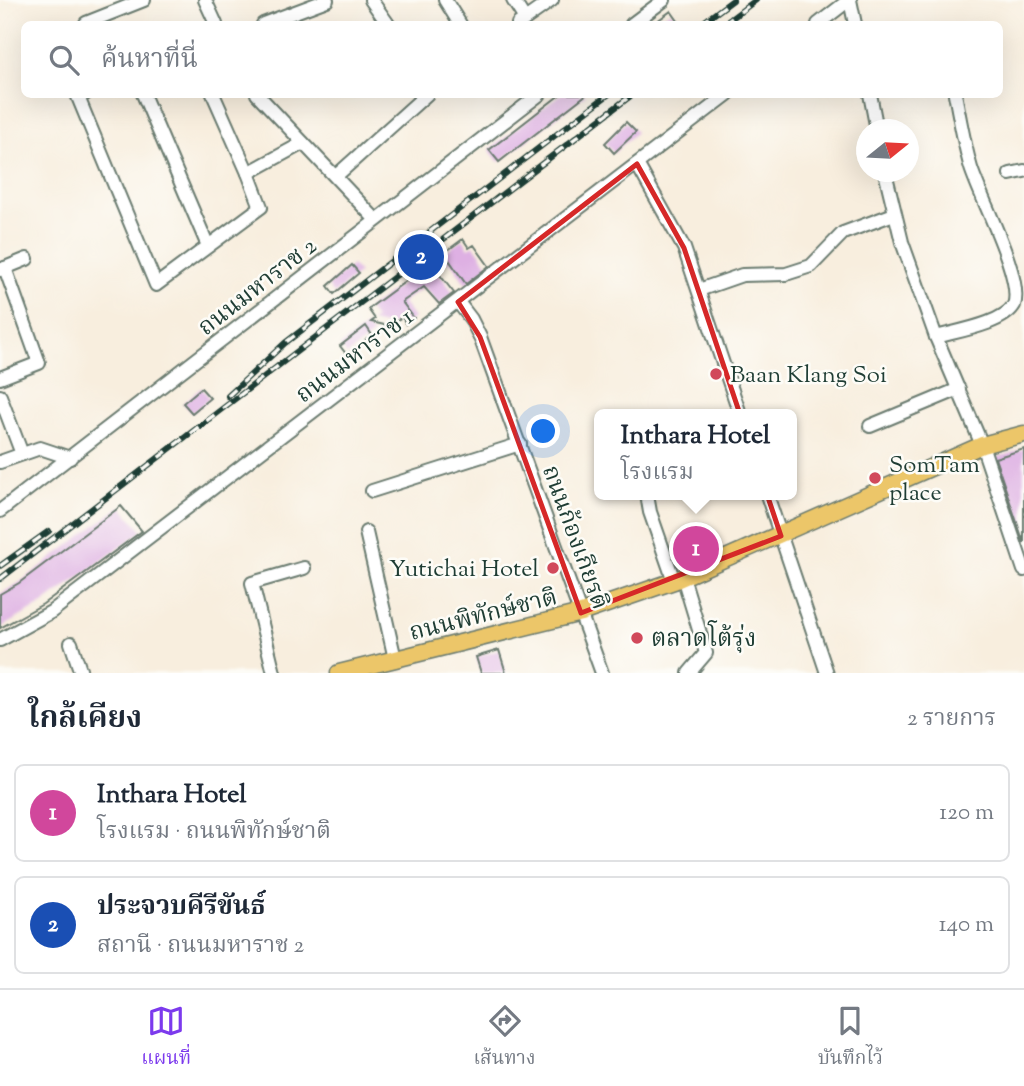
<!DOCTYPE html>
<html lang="th">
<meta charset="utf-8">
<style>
:root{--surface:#fff;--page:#f6f6f7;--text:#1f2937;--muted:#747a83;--line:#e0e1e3;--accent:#7c3aed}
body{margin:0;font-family:"Sorts Mill Goudy","Noto Serif Thai",serif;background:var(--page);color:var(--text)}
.compass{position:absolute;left:856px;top:119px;width:63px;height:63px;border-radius:50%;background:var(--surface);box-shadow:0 7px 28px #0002;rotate:72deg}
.you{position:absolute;left:544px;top:432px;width:24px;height:24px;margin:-18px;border:5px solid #fff;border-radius:50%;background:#1a73e8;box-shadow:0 0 0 10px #1a73e833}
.badge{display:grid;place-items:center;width:46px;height:46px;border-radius:50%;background:var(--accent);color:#fff;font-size:23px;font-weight:700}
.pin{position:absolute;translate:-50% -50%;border:4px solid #fff;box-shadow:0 2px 7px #0006}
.popup{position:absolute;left:594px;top:409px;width:203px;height:91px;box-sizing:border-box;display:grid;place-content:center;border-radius:10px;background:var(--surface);filter:drop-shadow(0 2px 5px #0005);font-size:23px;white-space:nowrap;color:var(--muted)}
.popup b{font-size:26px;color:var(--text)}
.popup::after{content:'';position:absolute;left:50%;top:100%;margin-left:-14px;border:14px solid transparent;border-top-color:var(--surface)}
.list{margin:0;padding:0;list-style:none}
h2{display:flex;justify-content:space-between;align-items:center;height:91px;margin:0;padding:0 28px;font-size:30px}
h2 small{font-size:23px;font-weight:400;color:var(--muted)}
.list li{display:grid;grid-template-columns:46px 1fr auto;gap:21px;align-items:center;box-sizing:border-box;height:98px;margin:0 14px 14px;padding:0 14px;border:2px solid var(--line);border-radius:10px}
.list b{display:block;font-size:26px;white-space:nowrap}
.list p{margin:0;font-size:23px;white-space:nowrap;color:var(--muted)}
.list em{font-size:23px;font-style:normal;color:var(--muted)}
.icon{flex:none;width:38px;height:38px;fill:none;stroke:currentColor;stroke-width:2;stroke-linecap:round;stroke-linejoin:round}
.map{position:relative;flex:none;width:1024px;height:673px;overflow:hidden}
.search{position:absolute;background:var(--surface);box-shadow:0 7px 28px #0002;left:21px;right:21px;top:21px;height:77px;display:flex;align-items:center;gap:18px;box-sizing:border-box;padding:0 24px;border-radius:10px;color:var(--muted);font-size:26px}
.sheet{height:315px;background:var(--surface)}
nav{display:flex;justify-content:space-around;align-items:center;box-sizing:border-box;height:98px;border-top:2px solid var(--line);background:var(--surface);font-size:19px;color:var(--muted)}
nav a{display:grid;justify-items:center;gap:4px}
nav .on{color:var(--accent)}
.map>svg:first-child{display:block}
</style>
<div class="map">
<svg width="1024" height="673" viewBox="0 0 1024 673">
<rect width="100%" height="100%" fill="#fdfcf7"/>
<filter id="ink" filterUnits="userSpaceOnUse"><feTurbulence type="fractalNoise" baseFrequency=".0143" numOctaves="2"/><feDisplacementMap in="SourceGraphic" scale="14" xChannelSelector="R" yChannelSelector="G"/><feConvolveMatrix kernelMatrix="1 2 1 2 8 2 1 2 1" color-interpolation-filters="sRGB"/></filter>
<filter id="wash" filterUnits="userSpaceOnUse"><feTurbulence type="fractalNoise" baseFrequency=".00686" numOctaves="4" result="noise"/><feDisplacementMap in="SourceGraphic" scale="28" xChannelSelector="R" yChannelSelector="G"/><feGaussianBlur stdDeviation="1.57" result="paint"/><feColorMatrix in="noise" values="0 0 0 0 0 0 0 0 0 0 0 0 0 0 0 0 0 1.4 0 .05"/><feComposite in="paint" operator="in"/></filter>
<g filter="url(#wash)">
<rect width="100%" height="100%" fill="#f8eede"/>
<g id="blocks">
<g fill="#deb0e3">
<path d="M671,11l7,10 -5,3h-20z"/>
<path d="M561,94h26l-88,68 -10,-12z"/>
<path d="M626,122l10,10 -22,21 -9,-10z"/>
<path d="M463,239l6,9 5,-3 15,21 -23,18 -17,-24 -13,10 18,23 -15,11 -15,-17 -22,15 12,16 -8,6 -4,-7 -13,9 -18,-4 4,-3 -7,-10z"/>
<path d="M352,265l7,8 -25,21 -6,-8z"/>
<path d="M366,326l6,9 -25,20 -7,-9z"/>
<path d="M201,388l9,10 -18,15 -9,-10z"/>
<path d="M1024,449v94l-29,-85z"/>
<path d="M121,506l21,25 -99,73 -43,24v-34l19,-11z"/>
<path d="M499,650l7,23h-25l-5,-16z"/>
</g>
</g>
</g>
<g filter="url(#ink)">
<use href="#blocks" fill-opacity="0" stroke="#6b7b70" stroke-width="2"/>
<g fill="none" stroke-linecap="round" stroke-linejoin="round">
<defs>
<g id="minor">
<path d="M205,0l11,24"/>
<path d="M371,0l17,24"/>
<path d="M445,0l15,24"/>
<path d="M513,0l12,19"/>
<path d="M850,0l5,24"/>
<path d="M86,23l58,-23"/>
<path d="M263,24l64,-24"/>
<path d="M518,24l34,-24"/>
<path d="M632,24l32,-24"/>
<path d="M818,24l31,-24"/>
<path d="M85,94l-7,3 78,188 105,-78 -13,-34"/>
<path d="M143,94l65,152"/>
<path d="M213,94l35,79 55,-30"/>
<path d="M257,94l119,126"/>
<path d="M870,94l7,36"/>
<path d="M637,164l47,84 56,166"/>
<path d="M885,172l17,70 34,95 46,108 42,125"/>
<path d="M1010,174l14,-3"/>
<path d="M336,176l91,-82"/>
<path d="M0,270l27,-11"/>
<path d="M699,290l43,-15 44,-1 25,-8 32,-33 51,-19"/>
<path d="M458,302l13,17 9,18 122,336"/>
<path d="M936,337c21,-6 67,-13 78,-32 10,-26 -34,-108 -43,-137 -7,-24 -11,-49 -16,-74"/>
<path d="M0,378l39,-15 -34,-95"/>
<path d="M0,396l22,58"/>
<path d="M870,426l89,-37"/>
<path d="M0,462l40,-14 30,10"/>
<path d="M372,491l148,-47"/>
<path d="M647,495l3,17 24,69"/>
<path d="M767,495l60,178"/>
<path d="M0,511l540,-417"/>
<path d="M366,532l29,127"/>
<path d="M683,577l23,76 -17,20"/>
<path d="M0,640l51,-28 677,-518"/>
<path d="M71,643l10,30"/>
<path d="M274,673l-22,-90 52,-15"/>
</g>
<path id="major" d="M339,673l242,-60 93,-32 308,-136 42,-11"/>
</defs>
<use href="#minor" stroke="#6b7b70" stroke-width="16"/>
<use href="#major" stroke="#6b7b70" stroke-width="19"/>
<use href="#minor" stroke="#fff" stroke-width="12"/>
<use href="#major" stroke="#ecc669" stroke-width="16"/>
<defs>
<g id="rail">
<path d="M701,24l32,-24"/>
<path d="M724,24l32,-24"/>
<path d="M228,396l57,-53 324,-249"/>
<path d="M0,566l49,-35"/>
<path d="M0,579l633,-485"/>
</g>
</defs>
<use href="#rail" stroke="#1f3d34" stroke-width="6"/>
<use href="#rail" stroke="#fdfcf7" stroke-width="3.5" stroke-dasharray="10" stroke-linecap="butt"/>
</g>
</g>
<path fill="none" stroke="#d62828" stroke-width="5" stroke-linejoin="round" d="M637,164l47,84 97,288 -200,77 -101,-276 -22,-35z"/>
<g fill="#d1495b" stroke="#fdfcf7" stroke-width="2.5">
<circle cx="716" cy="374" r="7"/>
<circle cx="875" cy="478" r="7"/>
<circle cx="553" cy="568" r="7"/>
<circle cx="637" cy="638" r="7"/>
</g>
<g text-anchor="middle" stroke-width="5" stroke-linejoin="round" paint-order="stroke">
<g font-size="24" fill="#1f3d34" stroke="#fdfcf7">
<text transform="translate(257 286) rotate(-38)" y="8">ถนนมหาราช 2</text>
<text transform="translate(354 355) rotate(-37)" y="8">ถนนมหาราช 1</text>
<text transform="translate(576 537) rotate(70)" y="8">ถนนก้องเกียรติ</text>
<text transform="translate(483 614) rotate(-14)" y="8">ถนนพิทักษ์ชาติ</text>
</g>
<g font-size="24" fill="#1f3d34" stroke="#fdfcf7" text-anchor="start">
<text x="730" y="382">Baan Klang Soi</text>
<text x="889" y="472">SomTam<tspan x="889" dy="28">place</tspan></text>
<text x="539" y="576" text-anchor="end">Yutichai Hotel</text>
<text x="651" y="646">ตลาดโต้รุ่ง</text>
</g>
</g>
</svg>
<svg class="compass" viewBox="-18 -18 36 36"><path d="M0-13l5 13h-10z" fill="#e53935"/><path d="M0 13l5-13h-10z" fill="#747a83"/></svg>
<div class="you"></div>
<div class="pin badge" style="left:696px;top:549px;background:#d1479c">1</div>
<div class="popup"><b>Inthara Hotel</b>โรงแรม</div>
<div class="pin badge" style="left:421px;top:257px;background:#1a4fb4">2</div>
<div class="search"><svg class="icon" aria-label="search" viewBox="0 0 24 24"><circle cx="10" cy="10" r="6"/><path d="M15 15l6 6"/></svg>ค้นหาที่นี่</div>
</div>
<section class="sheet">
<h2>ใกล้เคียง<small>2 รายการ</small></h2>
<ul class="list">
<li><span class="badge" style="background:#d1479c">1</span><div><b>Inthara Hotel</b><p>โรงแรม · ถนนพิทักษ์ชาติ</p></div><em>120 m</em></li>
<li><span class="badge" style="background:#1a4fb4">2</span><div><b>ประจวบคีรีขันธ์</b><p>สถานี · ถนนมหาราช 2</p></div><em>140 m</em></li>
</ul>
</section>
<nav>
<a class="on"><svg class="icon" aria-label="map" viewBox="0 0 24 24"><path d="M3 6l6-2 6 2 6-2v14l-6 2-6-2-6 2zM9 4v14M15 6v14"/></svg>แผนที่</a>
<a><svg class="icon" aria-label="directions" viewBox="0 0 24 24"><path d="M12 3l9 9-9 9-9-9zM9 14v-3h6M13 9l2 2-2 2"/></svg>เส้นทาง</a>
<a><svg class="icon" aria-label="saved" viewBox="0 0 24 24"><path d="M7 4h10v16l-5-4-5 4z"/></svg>บันทึกไว้</a>
</nav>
